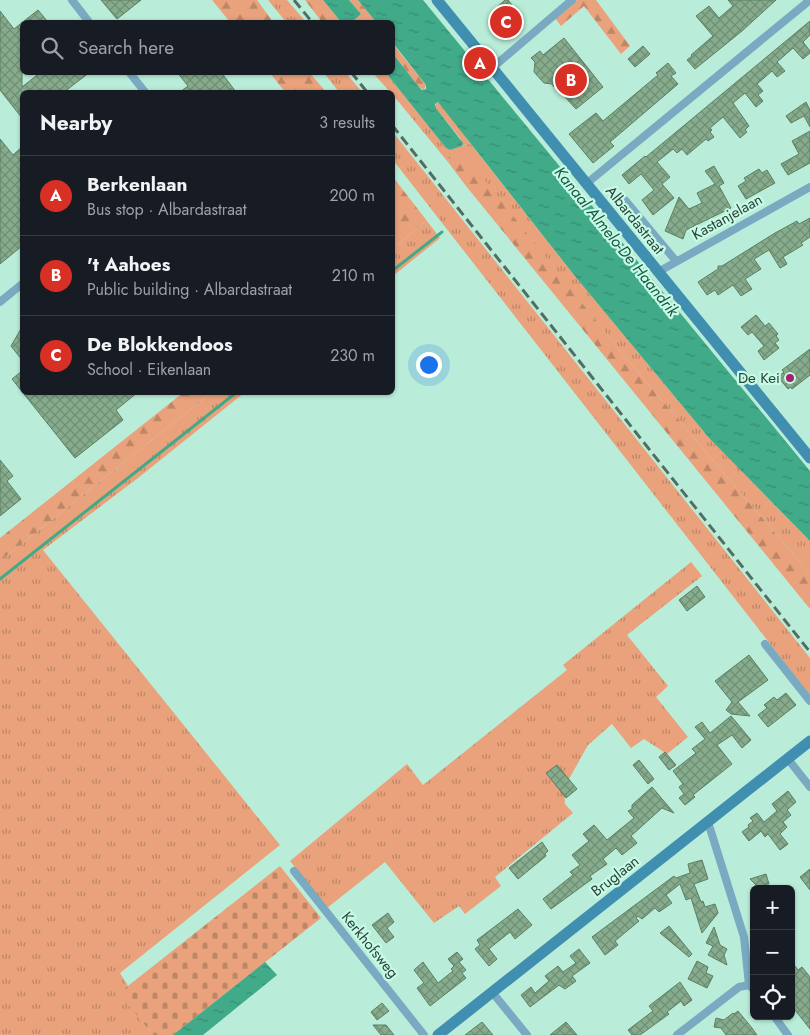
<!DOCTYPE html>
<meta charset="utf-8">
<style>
:root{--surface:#171b24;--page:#20242c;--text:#f1f3f6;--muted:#9ea1a6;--line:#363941;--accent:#d93025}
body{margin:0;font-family:Jost,sans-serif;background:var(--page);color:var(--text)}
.controls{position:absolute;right:15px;bottom:15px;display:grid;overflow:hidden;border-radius:8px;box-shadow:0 1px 4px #0004}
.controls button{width:45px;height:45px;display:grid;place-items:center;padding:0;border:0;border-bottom:1px solid var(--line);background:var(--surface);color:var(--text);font:25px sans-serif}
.you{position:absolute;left:428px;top:364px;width:18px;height:18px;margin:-12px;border:4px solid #fff;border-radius:50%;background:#1a73e8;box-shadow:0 0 0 8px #1a73e833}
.badge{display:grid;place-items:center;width:32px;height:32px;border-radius:50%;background:var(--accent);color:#fff;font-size:16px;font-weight:700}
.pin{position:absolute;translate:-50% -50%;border:2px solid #fff;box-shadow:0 1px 5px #0006}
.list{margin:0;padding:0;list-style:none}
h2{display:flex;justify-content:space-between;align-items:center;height:65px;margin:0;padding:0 20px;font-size:21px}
h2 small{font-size:16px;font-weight:400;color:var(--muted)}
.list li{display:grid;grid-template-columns:32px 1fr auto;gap:15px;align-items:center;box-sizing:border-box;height:80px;padding:0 20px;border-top:1px solid var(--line)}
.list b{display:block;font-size:19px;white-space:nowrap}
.list p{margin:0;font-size:16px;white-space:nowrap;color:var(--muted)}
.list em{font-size:16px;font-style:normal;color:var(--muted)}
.icon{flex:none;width:28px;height:28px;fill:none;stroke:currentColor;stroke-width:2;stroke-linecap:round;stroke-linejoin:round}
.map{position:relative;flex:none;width:810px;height:1035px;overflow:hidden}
.search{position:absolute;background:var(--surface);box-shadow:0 1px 4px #0004;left:20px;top:20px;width:375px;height:55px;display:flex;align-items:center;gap:12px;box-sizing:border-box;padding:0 18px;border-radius:8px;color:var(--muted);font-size:19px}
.panel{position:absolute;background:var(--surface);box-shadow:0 1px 4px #0004;left:20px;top:90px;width:375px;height:305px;border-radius:8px}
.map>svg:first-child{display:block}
</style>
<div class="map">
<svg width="810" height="1035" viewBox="0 0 810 1035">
<defs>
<pattern id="grass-tufts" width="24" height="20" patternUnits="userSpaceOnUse" patternTransform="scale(1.25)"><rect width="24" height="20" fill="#e9a27b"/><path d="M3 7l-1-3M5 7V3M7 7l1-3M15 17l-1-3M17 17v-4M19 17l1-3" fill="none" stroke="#bd8666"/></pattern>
<pattern id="forest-firs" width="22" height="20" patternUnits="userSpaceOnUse" patternTransform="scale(1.25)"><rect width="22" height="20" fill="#e9a27b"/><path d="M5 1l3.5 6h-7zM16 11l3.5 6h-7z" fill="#bd8666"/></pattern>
<pattern id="cemetery-stones" width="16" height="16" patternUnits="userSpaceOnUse" patternTransform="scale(1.25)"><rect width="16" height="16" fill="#e9a27b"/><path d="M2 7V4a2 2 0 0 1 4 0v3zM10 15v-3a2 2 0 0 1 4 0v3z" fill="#bd8666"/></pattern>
<pattern id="water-ripples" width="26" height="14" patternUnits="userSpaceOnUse" patternTransform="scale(1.25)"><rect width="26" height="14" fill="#41aa89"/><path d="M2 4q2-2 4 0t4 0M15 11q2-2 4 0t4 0" fill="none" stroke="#378c71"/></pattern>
<pattern id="building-cross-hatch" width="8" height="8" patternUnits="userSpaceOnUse" patternTransform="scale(1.25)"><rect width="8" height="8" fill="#87ac8d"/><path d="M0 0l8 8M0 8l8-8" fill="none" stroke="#6f8e74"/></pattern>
</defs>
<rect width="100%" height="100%" fill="#b9edd9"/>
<g fill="url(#grass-tufts)">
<path d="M268,0h19l19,22h-20z"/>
<path d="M324,73h22l16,19h-23z"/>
<path d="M373,73h13l60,75 4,2 20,-7 104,132 135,163 101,103v33l-190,-223 -81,-101 -91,-91v3l-55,-67 -1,-3h-2z"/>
<path d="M392,131l418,527v37l-417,-535z"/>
<path d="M427,221l13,17 -47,38v-28z"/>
<path d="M211,393h33l-106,85 -95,72 237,295 -160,128 8,13 -8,7 33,42h-153v-474z"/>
<path d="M691,562l11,14 -75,59 41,51 -12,11 32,40 -21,17 -23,-15 -13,9 -19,-24 -24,21 -24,43 1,16 8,9 -78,64 6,9 -36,28 -6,-8 -25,17 -49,-61 -58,46 -37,-47 117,-97 16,21 144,-115 -4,-5z"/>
</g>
<g fill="url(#forest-firs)">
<path d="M212,0h45l16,22h-43z"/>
<path d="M305,0h18l18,22h-19z"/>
<path d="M349,0h9l18,22h-24l9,-8z"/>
<path d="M577,0h19l34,46 -9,8 -37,-48 -23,20 -6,-8z"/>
<path d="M392,43l34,42 -2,5 -5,-3 -26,-33z"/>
<path d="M270,73h40l16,19h-41z"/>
<path d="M440,102l30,41 -1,1 -6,1 -3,-7 -24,-30v-5z"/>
<path d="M450,150l12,3 6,6 152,192 190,223v35l-344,-423 -18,-24z"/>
<path d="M393,177l34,44 -34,27h-1z"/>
<path d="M184,392l27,1 -211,168v-23z"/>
</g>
<path fill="url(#cemetery-stones)" d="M280,866l41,52 -148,117h-20l-34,-42z"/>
<g fill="url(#water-ripples)">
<path d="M323,0h26l12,14 -9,8h-11z"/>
<path d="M358,0h65l387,471v70l-101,-103 -135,-163 -136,-173 -3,2 1,4 27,35 -1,3 -12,4 -4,-2 -60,-75 6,-1 1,-18 26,33 3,3 4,-1v-4l-33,-42 -1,-21h-16z"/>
<path d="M265,962l12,13 -74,60h-30z"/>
</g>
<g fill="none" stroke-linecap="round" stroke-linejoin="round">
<g stroke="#41aa89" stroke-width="3">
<path d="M392,271l50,-39"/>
<path d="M0,579l237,-187"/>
</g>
</g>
<g fill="url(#building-cross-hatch)" stroke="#5b7f61">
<path d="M101,0h40l-24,19z"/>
<path d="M505,0h3l15,19 -15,12 -7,-9 3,-2 -9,-11z"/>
<path d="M728,0h48l-34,31 -47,38 -8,-9 5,-4 -1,-1 22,-19 -17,-20 13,-10 10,12 14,-12z"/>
<path d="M38,10l10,12h-26v65l19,-15h49l-26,20h-42v26l-22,-28v-79l14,18z"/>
<path d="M810,21v14l-7,7 7,9v2l-7,6 -10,-11 -16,14 8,9 -8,6 -5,-6 -15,13 6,7 -5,4 5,6 -7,6 -11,-14 -12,10 16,23 -4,4 2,2 -7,6 -17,-21 -13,11 2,2 -2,2 4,5 -6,4 -2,-2 -19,16 -5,-6 -5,4 -4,-4 -16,13 13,15 -8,7 12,14 -21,17 -11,-15 12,-10 -13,-16 -12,10 -7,-9 23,-19 1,1z"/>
<path d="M564,38l39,49 -27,22 -21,-23 -1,1 -2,-3 -8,-1 -10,-11 1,-10 -4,-4 9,-7 3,4z"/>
<path d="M643,46l7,8 -15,13 -7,-8z"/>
<path d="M668,63l8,10 -5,3 7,8 -68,58 4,4 -21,17 -24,-29 27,-21 7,8 55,-46 -2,-2z"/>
<path d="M177,72h44l15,20h-56l8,-6z"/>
<path d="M806,102l4,8v17l-6,-11 -13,7 -5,-7z"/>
<path d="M810,131v32l-22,12 -7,-11 18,-10 -7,-13z"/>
<path d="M0,139l13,16 9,-8v99l-22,18z"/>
<path d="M714,166l10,17 -5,3 12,22 -45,22 -3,9 -18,-8 14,-34 10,12 13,-6 -5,-10 18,-9 -10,-13z"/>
<path d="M759,169l3,4 5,-3 8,13 -29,16 -8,-13 8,-5 -2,-3z"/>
<path d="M810,218v19l-9,6 2,2 -20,12 4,7 -7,4 -11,-18 -15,9 7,10 -16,10 7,10 -11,7 -8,-11 -15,10 -3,-5 -8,5 -9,-13 20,-13v-3h4l53,-33 22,-12 2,3z"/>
<path d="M756,315l9,11 4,-3 9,11 -2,2 3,4 -4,3 4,5 -15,12 -6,-9 6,-5 -12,-14 -4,3 -7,-8z"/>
<path d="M22,327v33l-11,-14z"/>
<path d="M810,349v26l-18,14 -1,-2 -3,2 -10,-12 6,-5 -2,-2z"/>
<path d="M22,371v21h116l-22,18 7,10 -48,38 -63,-79z"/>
<path d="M0,460l13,16 -6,5 14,18 -21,17z"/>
<path d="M697,586l8,11 -18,14 -8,-11z"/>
<path d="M749,655l19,25 -30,22 12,14 -19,-2 -5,-4 6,-8 -17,-21z"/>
<path d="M786,693l10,12 -28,22 -10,-12 9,-7 -3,-3 10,-8 3,3z"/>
<path d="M731,716l20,24 -9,8 -10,-13 -15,10 15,19 -39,31 2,2 -10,8 -6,-7 5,-4 -5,-7 4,-3 -10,-13 23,-18 -4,-4 13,-10 -10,-12 7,-5 8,11z"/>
<path d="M665,752l11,13 -7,5 -10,-13z"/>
<path d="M639,760l15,19 -6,5 -15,-19z"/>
<path d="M557,765l20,24 -11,9 -20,-25z"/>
<path d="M652,787l22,26 -12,-5 -31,28 6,7 -15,12 -6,-7 -13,11 4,5 -17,12 2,3 -41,30 -8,-10 30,-24 -3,-3 10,-7 -8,-10 17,-14 -6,-7 11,-9 13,15 27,-22 -6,-7 4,-2v-4z"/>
<path d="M788,791l8,11 -9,8 4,5 -8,7 4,5 -7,7 8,10 -8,6 -12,-16 -3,3 -4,-6 -12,10 -7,-9 7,-5 -1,-2 5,-4 -3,-3 7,-5 7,9 13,-11 -5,-7z"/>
<path d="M542,842l6,9 -3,3 1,2 -28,23 -9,-11z"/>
<path d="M702,860l6,19 -14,5 7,18 2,-1 2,6 10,-3 3,9 -16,20 -11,-35 -5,2 -6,-16 -14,11 6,8 -13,9 -4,-4 -13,11 -4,-3 -2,2 3,3 -24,20 3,4 -13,10 -13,-18 82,-61 2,2 14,-5 -2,-9z"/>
<path d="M810,869v21l-10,-13z"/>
<path d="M766,874l3,10h-3l1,5h-10l-1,-4 -6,-6z"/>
<path d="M518,909l14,16 -17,14 -5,-7 -20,16 -1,1 8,10 -8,7 -14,-17 5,-4 -3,-5z"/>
<path d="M388,913l6,9 -7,6 7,9 -8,6 -14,-18z"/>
<path d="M669,926l23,28 -3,3 -29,-24z"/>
<path d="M714,927l6,18 7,4 -3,6 3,10 -19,-10 5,-9 -7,-3z"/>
<path d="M579,949l11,14 -18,13 4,5 -11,8 -6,-4 -29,22 -9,-12 10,-8 4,6 14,-12 -4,-5 13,-10 5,6 13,-9 -6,-7z"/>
<path d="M457,952l6,7 -4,3 7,8 -4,3 4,5 -36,28 -13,-18 7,-5 -10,-13 9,-8 15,21 15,-12 -2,-2 3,-3 -6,-7z"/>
<path d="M697,961l11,6 -2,6 7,3 -6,12 -19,-9z"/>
<path d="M791,961l7,9 4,-3 8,10v52l-19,-24z"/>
<path d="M680,982l12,18 -8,6 -3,-5 -14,11 2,2 -29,21h-8l-4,-5 25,-19 -4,-5z"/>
<path d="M382,1003l7,8 -12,9 -6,-8z"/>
<path d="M738,1011l14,17 5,7h-31l-5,-7 -7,-1 2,-9 8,2 9,-7 1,1z"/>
<path d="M482,1022l11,13h-28z"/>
<path d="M566,1022l11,13h-27z"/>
<path d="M373,1025h13l8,10h-13z"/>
</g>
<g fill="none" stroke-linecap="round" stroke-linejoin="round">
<g stroke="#7aaac1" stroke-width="8">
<path d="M72,0l17,22"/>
<path d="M492,68l80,-68"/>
<path d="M129,72l16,20"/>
<path d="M586,184l224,-184"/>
<path d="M625,200l51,61"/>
<path d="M658,272l152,-85"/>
<path d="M0,302l22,-18"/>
<path d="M765,644l45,57"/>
<path d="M788,759l22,28"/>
<path d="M708,822l36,115 5,48 5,5"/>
<path d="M294,871l130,164"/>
<path d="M492,992l35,43"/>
<path d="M774,1016l14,19"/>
<path d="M677,1035l62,-48 10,-2"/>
</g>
<g stroke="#408fb1" stroke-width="11">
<path d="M437,0l373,458"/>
<path d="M438,1035l372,-294"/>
</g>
<g stroke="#516e63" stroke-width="3" stroke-dasharray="10 5" stroke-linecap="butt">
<path d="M294,0l18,22"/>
<path d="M351,72l16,20"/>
<path d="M392,125l418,527"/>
</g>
</g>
<circle fill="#a42170" stroke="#c6fbe6" stroke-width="2" cx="790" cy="378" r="5"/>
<g text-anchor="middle" stroke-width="4.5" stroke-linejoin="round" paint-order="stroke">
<g font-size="15" fill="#2c423a" stroke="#c6fbe6">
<text transform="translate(727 217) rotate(-29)" y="5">Kastanjelaan</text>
<text transform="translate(635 220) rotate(51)" y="5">Albardastraat</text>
<text transform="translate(615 876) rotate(-38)" y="5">Bruglaan</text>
<text transform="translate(370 945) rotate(51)" y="5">Kerkhofsweg</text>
</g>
<g font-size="15" fill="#2c423a" stroke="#c6fbe6" text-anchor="end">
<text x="780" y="383">De Kei</text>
</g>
<g font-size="16" font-style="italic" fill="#1d5544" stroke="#c6fbe6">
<text transform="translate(617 241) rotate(51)" y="6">Kanaal Almelo-De Haandrik</text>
</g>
</g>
</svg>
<div class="controls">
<button>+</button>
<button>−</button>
<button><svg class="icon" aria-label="locate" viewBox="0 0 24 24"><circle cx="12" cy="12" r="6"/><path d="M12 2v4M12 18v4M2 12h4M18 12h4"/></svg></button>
</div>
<div class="you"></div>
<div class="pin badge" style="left:480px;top:63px">A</div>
<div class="pin badge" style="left:571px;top:80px">B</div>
<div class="pin badge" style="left:506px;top:22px">C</div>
<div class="search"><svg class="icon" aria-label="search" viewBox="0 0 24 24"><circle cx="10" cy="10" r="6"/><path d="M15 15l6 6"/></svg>Search here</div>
<section class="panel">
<h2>Nearby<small>3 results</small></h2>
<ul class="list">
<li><span class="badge">A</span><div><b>Berkenlaan</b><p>Bus stop · Albardastraat</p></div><em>200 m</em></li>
<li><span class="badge">B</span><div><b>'t Aahoes</b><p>Public building · Albardastraat</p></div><em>210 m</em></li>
<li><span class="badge">C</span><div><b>De Blokkendoos</b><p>School · Eikenlaan</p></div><em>230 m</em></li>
</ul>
</section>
</div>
